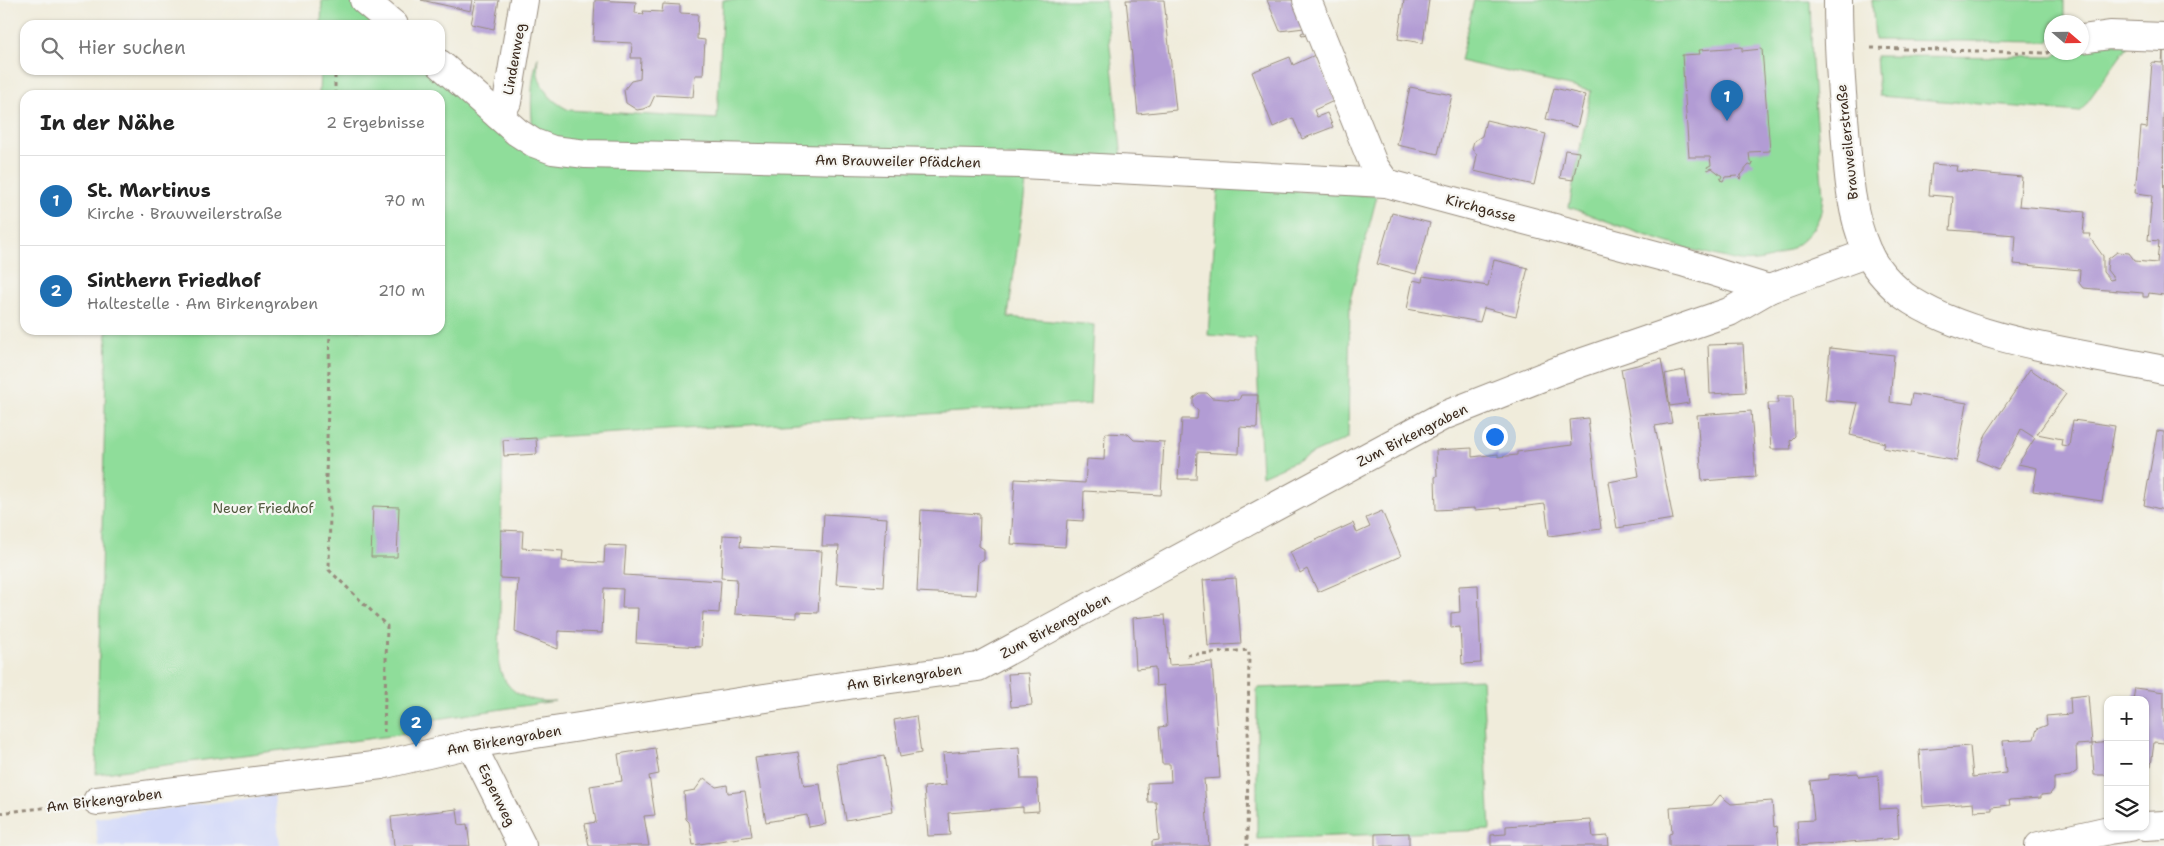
<!DOCTYPE html>
<html lang="de">
<meta charset="utf-8">
<style>
:root{--surface:#fff;--page:#f6f6f6;--text:#222;--muted:#767676;--line:#e0e0e0;--accent:#1f6fb2}
body{margin:0;font-family:"Shantell Sans",sans-serif;background:var(--page);color:var(--text)}
.controls{position:absolute;right:15px;bottom:15px;display:grid;overflow:hidden;border-radius:10px;box-shadow:0 1px 4px #0004}
.controls button{width:45px;height:45px;display:grid;place-items:center;padding:0;border:0;border-bottom:1px solid var(--line);background:var(--surface);color:var(--text);font:25px sans-serif}
.compass{position:absolute;left:2044px;top:15px;width:45px;height:45px;border-radius:50%;background:var(--surface);box-shadow:0 1px 4px #0004;rotate:110deg}
.you{position:absolute;left:1494px;top:436px;width:18px;height:18px;margin:-12px;border:4px solid #fff;border-radius:50%;background:#1a73e8;box-shadow:0 0 0 8px #1a73e833}
.badge{display:grid;place-items:center;width:32px;height:32px;border-radius:50%;background:var(--accent);color:#fff;font-size:16px;font-weight:700}
.pin{position:absolute;translate:-50% -41px;filter:drop-shadow(0 1px 2px #0008)}
.pin::after{content:'';position:absolute;top:26px;width:18px;height:15px;background:inherit;clip-path:polygon(0 0,100% 0,50% 100%)}
.list{margin:0;padding:0;list-style:none}
h2{display:flex;justify-content:space-between;align-items:center;height:65px;margin:0;padding:0 20px;font-size:21px}
h2 small{font-size:16px;font-weight:400;color:var(--muted)}
.list li{display:grid;grid-template-columns:32px 1fr auto;gap:15px;align-items:center;box-sizing:border-box;height:90px;padding:0 20px;border-top:1px solid var(--line)}
.list b{display:block;font-size:19px;white-space:nowrap}
.list p{margin:0;font-size:16px;white-space:nowrap;color:var(--muted)}
.list em{font-size:16px;font-style:normal;color:var(--muted)}
.icon{flex:none;width:28px;height:28px;fill:none;stroke:currentColor;stroke-width:2;stroke-linecap:round;stroke-linejoin:round}
.map{position:relative;flex:none;width:2164px;height:846px;overflow:hidden}
.search{position:absolute;background:var(--surface);box-shadow:0 1px 4px #0004;left:20px;top:20px;width:425px;height:55px;display:flex;align-items:center;gap:12px;box-sizing:border-box;padding:0 18px;border-radius:15px;color:var(--muted);font-size:19px}
.panel{position:absolute;background:var(--surface);box-shadow:0 1px 4px #0004;left:20px;top:90px;width:425px;height:245px;border-radius:15px}
.map>svg:first-child{display:block}
</style>
<div class="map">
<svg width="2164" height="846" viewBox="0 0 2164 846">
<rect width="100%" height="100%" fill="#f6f6f2"/>
<filter id="ink" filterUnits="userSpaceOnUse"><feTurbulence type="fractalNoise" baseFrequency=".02" numOctaves="2"/><feDisplacementMap in="SourceGraphic" scale="10" xChannelSelector="R" yChannelSelector="G"/><feConvolveMatrix kernelMatrix="1 2 1 2 8 2 1 2 1" color-interpolation-filters="sRGB"/></filter>
<filter id="wash" filterUnits="userSpaceOnUse"><feTurbulence type="fractalNoise" baseFrequency=".0096" numOctaves="4" result="noise"/><feDisplacementMap in="SourceGraphic" scale="20" xChannelSelector="R" yChannelSelector="G"/><feGaussianBlur stdDeviation="1.12" result="paint"/><feColorMatrix in="noise" values="0 0 0 0 0 0 0 0 0 0 0 0 0 0 0 0 0 1.4 0 .05"/><feComposite in="paint" operator="in"/></filter>
<g filter="url(#wash)">
<rect width="100%" height="100%" fill="#f0ecdb"/>
<path fill="#d3d9f9" d="M274,795l6,51h-182l-3,-28z"/>
<g fill="#8fdd9a" stroke="#65845c">
<path d="M322,0h29l28,25h-58z"/>
<path d="M723,0h382l17,159 -563,-17 -26,-13c-3,-24 -2,-49 5,-72 -4,25 10,43 31,53l148,9z"/>
<path d="M1474,0h336l2,63 11,133c-1,6 -1,13 -3,19 -9,25 -38,44 -65,46 -12,2 -25,-2 -37,-5 -52,-11 -100,-31 -149,-49l22,-116 -131,-30z"/>
<path d="M1872,0h192v22h-12l-1,17 -3,3 -173,-2z"/>
<path d="M2082,43h48l-50,69 -201,-16 -3,-40 177,1 6,-4 23,-1z"/>
<path d="M320,70h110l89,78 508,28 -19,141 86,8 -4,79 -587,36 -4,225c6,28 29,38 56,36l-138,21v10l-19,3 -302,39 11,-444h333v-235h-121z"/>
<path d="M1218,187l159,9 -27,104 -2,138 -86,38 -6,-137 -48,-4z"/>
<path d="M1482,679l8,151 -233,9v-151z"/>
</g>
<g id="blocks">
<g fill="#b29cd4">
<path d="M421,0h52l-2,11z"/>
<path d="M476,0h23l-5,29 -23,-5z"/>
<path d="M595,0l41,2 -1,11 9,1 -1,-3 19,1 1,-8 17,1v8l18,1 -1,25 8,1 -2,35h-8l-2,22 -38,-2 -5,11 -7,3 -6,1 -11,-7 -2,-13 7,-9 9,-2 1,-21h-10l1,-15 -39,-2z"/>
<path d="M1126,0h38l12,110 -38,4z"/>
<path d="M1267,0h28l12,35 -5,1 -1,-3 5,-2 -2,-3 -24,3z"/>
<path d="M1404,0h25l-6,43 -25,-4z"/>
<path d="M1742,47v4l20,-2 8,102 -21,1 1,10 3,1 -1,3 -3,-1 -9,10 2,3 -2,1 -3,-3 -12,1 -2,4 -3,-1 2,-4 -10,-8 -4,2 -1,-3 4,-2 -1,-8h-21l-7,-102 18,-1 -1,-4z"/>
<path d="M2163,52l1,243 -15,-2 -1,4h-5v-4l-60,-5 -4,-5 1,-13 -66,-6 2,-29 -66,-5 3,-33 -24,-2 3,-31 25,2 -1,5 66,6 -3,29 66,6 -2,22h8l-1,4 13,18v16l7,8 4,-1 -7,-9 1,-11 9,-7 12,1 6,8 22,2 2,-22 -11,-1 4,-45 -17,-2 6,-66 6,1 5,-66 10,1z"/>
<path d="M1315,55l21,45 -22,10 3,7 10,-4 6,14 -31,12 -9,-21 -20,9 -21,-55 38,-15 3,8z"/>
<path d="M1410,87l42,8 -14,59 -41,-9z"/>
<path d="M1554,88l31,7 -8,32 -31,-8z"/>
<path d="M1486,120l60,14 -12,51 -60,-14 3,-16 -5,-7 2,-7 8,-5z"/>
<path d="M1565,150l14,2 -6,28 -13,-2z"/>
<path d="M1392,213l38,10 -14,51 -39,-10z"/>
<path d="M1494,260l34,8 -12,48 -32,-8 -4,14 -73,-13 6,-29 9,2 1,-6 65,10z"/>
<path d="M1743,344l3,48 -36,2 -2,-49z"/>
<path d="M1830,348l64,7 -4,47 20,3 2,-11 55,9 -10,58 -74,-13 2,-5 -35,-8 8,-32 -33,-3z"/>
<path d="M1661,359l11,64 -17,3 18,93 -56,9 -8,-46 30,-6 -18,-107z"/>
<path d="M2030,369l36,25 -29,40 25,5 -1,6 8,1 4,-26 42,6 -13,75 -69,-10 4,-23 -19,-4 17,-26 -14,-9 -8,17 -15,23 -21,-9 9,-26z"/>
<path d="M1684,370l5,33 -19,3 -5,-32z"/>
<path d="M1199,393h8l5,5 27,2 2,-5h17l-1,33 -17,-1 -1,27 -42,-2 -1,27h-18l4,-60h15l1,-8 -5,-6v-7z"/>
<path d="M1778,396h15l2,40 -5,5 1,8h-20l-3,-46h10z"/>
<path d="M1751,411l5,66 -54,4 -5,-66z"/>
<path d="M1588,418l13,111 -52,7 -4,-32 -44,5v-1l-26,2v-2l-39,2 -1,-33 2,-1 -1,-26 36,-2v9l26,-3v3l19,-2v-3l55,-7 -2,-25z"/>
<path d="M2157,431l7,1v78l-20,-5z"/>
<path d="M1105,433l23,1 6,6 30,2 -3,53 -77,-4 -1,30 -16,-1 -2,27 -54,-3 4,-65 70,4 2,-24 17,1z"/>
<path d="M536,438l1,16 -33,2 -1,-16z"/>
<path d="M373,506l26,1 -2,50h-26z"/>
<path d="M921,510l59,4 -1,32 5,3v10l-6,3 -2,33 -59,-3z"/>
<path d="M1382,511l19,45 -83,36 -11,-23 -7,4 -10,-21 63,-29 4,10 13,-6 -4,-9z"/>
<path d="M824,514l63,4 -4,69 -47,-3 3,-38h-17z"/>
<path d="M501,530l22,1 -1,17 41,3 -1,10 42,2 1,-18 21,1 -2,29 97,6 -2,32 -16,-1 -2,35 -65,-4 2,-35h-16l1,-19 -19,-1 -2,45 -44,-2v18l-43,-17 3,-53 -18,-1z"/>
<path d="M723,535l18,1 -1,11 82,4 -4,62 -21,-1v6l-62,-4 2,-35 -16,-1z"/>
<path d="M1236,578l5,66 -33,2 -5,-66z"/>
<path d="M1478,585l3,78 -19,1 -2,-37 -9,1v-15l9,-1 -1,-26z"/>
<path d="M1165,615l4,50 43,-3 8,116 -16,1 5,67h-57v-5l7,-1 -3,-38h-8l-1,-19 24,-1 -1,-18h-8l-3,-37 8,-1 -3,-41 -8,1 -1,-19 -19,2 -3,-51z"/>
<path d="M1029,673l3,32 -21,2 -3,-33z"/>
<path d="M2135,688l29,4v51l-10,-1 -3,24 -6,5v-71h-12z"/>
<path d="M2088,695l4,49 -16,1 1,26 -7,5 -16,2v11l-4,5 -9,1v3l-32,2 1,5 -18,2v3l-18,1 -1,-8 -50,4 -4,-57 51,-4 3,31 33,-4 -3,-32 31,-2 3,-10 10,-4 -1,-9 25,-2 -1,-17z"/>
<path d="M916,716l5,37 -21,4 -6,-37z"/>
<path d="M2108,742v33h-14l-2,-31z"/>
<path d="M1019,747l2,32h16l2,32 -16,1v-5l-75,6 2,22 -22,1 -4,-49 22,-2 -3,-32z"/>
<path d="M655,748l4,26 -10,2 6,39 -11,1 5,30h-60l-4,-22 11,-2 -6,-36 32,-5 -4,-27z"/>
<path d="M798,752l6,34 16,-2 6,40 -17,3 -2,-12 -41,7 -11,-64z"/>
<path d="M884,756l9,56 -47,8 -9,-56z"/>
<path d="M1858,773l1,4 19,-2 2,34 17,-1 2,30 -100,8 -2,-25 17,-1 -4,-39 19,-2v-4z"/>
<path d="M704,778l12,9 11,-2 1,8 17,-2 7,45 -59,9 -4,-23 -3,-3 -2,-27 11,-2z"/>
<path d="M1720,795l11,9 41,-3 2,26 3,-1 2,20h-110v-12l3,-1 -2,-25 42,-3z"/>
<path d="M457,809l2,16 8,-1 3,22h-76l-3,-29z"/>
<path d="M1591,820l2,17 15,-1 1,10h-118v-11l15,-1v-8z"/>
<path d="M1409,833v13h-34v-12z"/>
</g>
</g>
</g>
<g filter="url(#ink)">
<use href="#blocks" fill-opacity="0" stroke="#968b7c" stroke-width="1"/>
<g fill="none" stroke-linecap="round" stroke-linejoin="round">
<defs>
<g id="minor">
<path d="M364,0l30,25"/>
<path d="M1307,0l67,166 12,17"/>
<path d="M2082,39l28,-4 54,2"/>
<path d="M440,64l77,68 17,11 19,7 33,4 435,10 365,19 296,79 87,27"/>
<path d="M499,116l8,-14 17,-102"/>
<path d="M471,744l51,102"/>
<path d="M97,801l284,-36 90,-21 384,-60 123,-17 465,-251 117,-46 169,-58 40,-23 99,-36"/>
<path d="M2145,826l19,-1"/>
<path d="M2039,846l70,-16 21,-3"/>
</g>
<path id="tertiary" d="M1838,0c0,43 3,86 7,129 3,41 5,83 22,122 7,16 23,33 36,44 63,46 184,59 261,75"/>
</defs>
<use href="#minor" stroke="#968b7c" stroke-width="30"/>
<use href="#tertiary" stroke="#968b7c" stroke-width="30"/>
<g stroke="#968b7c" stroke-width="3" stroke-dasharray="4 4" stroke-linecap="butt">
<path d="M1871,48l176,5 4,-3"/>
<path d="M335,95v-25"/>
<path d="M330,330l-4,147 4,32 -1,61 58,56 -3,106"/>
<path d="M1187,655l62,-5 -2,196"/>
<path d="M0,813l66,-8"/>
</g>
<use href="#minor" stroke="#fff" stroke-width="28"/>
<use href="#tertiary" stroke="#fff" stroke-width="28"/>
</g>
</g>
<g text-anchor="middle" stroke-width="4.5" stroke-linejoin="round" paint-order="stroke">
<g font-size="14" fill="#3b2a1e" stroke="#f6f6f2">
<text transform="translate(514 59) rotate(-80)" y="5">Lindenweg</text>
<text transform="translate(1847 142) rotate(-96)" y="5">Brauweilerstraße</text>
<text transform="translate(898 161) rotate(1)" y="5">Am Brauweiler Pfädchen</text>
<text transform="translate(1481 208) rotate(15)" y="5">Kirchgasse</text>
<text transform="translate(1412 435) rotate(-27)" y="5">Zum Birkengraben</text>
<text transform="translate(1055 626) rotate(-28)" y="5">Zum Birkengraben</text>
<text transform="translate(904 677) rotate(-8)" y="5">Am Birkengraben</text>
<text transform="translate(504 740) rotate(-10)" y="5">Am Birkengraben</text>
<text transform="translate(497 795) rotate(64)" y="5">Espenweg</text>
<text transform="translate(104 800) rotate(-7)" y="5">Am Birkengraben</text>
</g>
<g font-size="14" fill="#50573d" stroke="#f6f6f2">
<text x="263" y="513">Neuer Friedhof</text>
</g>
</g>
</svg>
<div class="controls">
<button>+</button>
<button>−</button>
<button><svg class="icon" aria-label="layers" viewBox="0 0 24 24"><path d="M12 4l9 5-9 5-9-5zM3 14l9 5 9-5"/></svg></button>
</div>
<svg class="compass" viewBox="-18 -18 36 36"><path d="M0-13l5 13h-10z" fill="#e53935"/><path d="M0 13l5-13h-10z" fill="#767676"/></svg>
<div class="you"></div>
<div class="pin badge" style="left:1727px;top:121px">1</div>
<div class="pin badge" style="left:416px;top:747px">2</div>
<div class="search"><svg class="icon" aria-label="search" viewBox="0 0 24 24"><circle cx="10" cy="10" r="6"/><path d="M15 15l6 6"/></svg>Hier suchen</div>
<section class="panel">
<h2>In der Nähe<small>2 Ergebnisse</small></h2>
<ul class="list">
<li><span class="badge">1</span><div><b>St. Martinus</b><p>Kirche · Brauweilerstraße</p></div><em>70 m</em></li>
<li><span class="badge">2</span><div><b>Sinthern Friedhof</b><p>Haltestelle · Am Birkengraben</p></div><em>210 m</em></li>
</ul>
</section>
</div>
